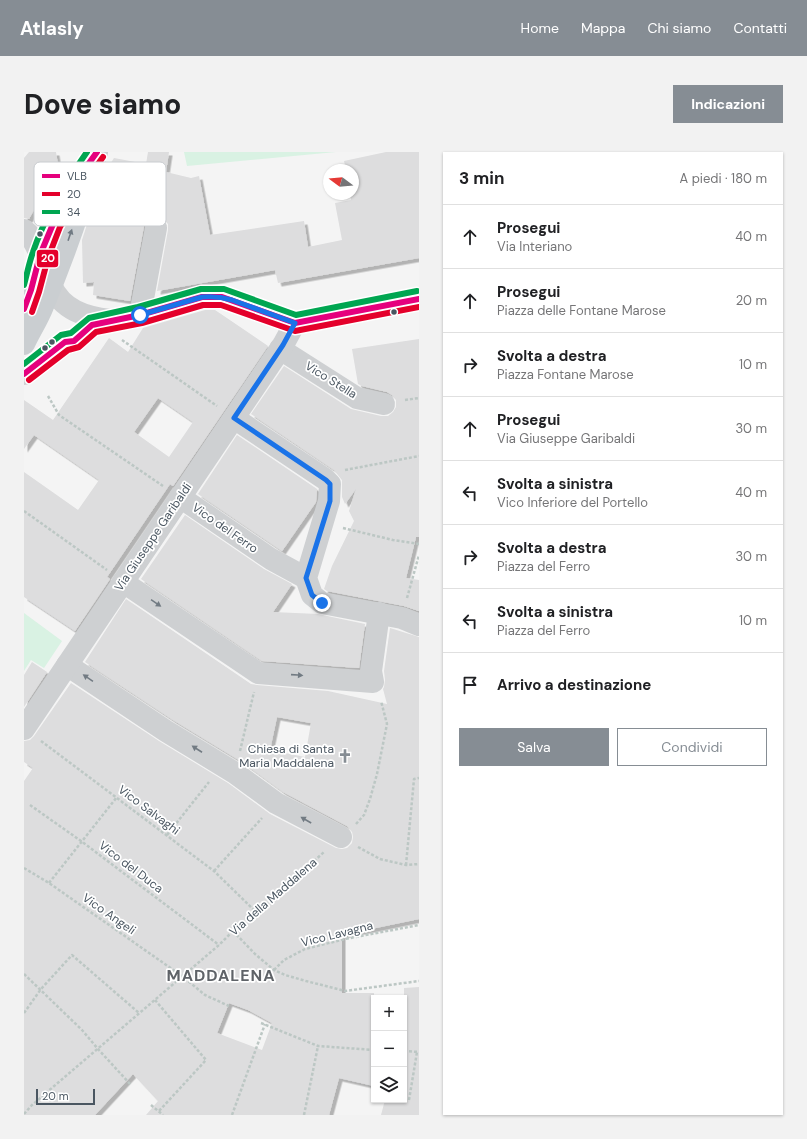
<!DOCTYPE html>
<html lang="it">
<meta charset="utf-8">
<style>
:root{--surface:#fff;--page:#f2f2f2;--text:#202124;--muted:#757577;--line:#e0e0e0;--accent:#868d94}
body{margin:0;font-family:"DM Sans",sans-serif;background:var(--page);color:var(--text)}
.controls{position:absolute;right:12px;bottom:12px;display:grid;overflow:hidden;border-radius:0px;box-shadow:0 1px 3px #0004}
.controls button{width:36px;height:36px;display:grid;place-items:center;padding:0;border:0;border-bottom:1px solid var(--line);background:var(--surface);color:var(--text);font:20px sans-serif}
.compass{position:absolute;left:299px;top:12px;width:36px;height:36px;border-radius:50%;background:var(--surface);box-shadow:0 1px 3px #0004;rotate:286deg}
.scale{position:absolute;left:12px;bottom:10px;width:59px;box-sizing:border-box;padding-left:4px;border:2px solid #4a5661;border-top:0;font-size:11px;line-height:14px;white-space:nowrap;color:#4a5661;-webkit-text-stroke:3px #fff;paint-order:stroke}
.stop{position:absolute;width:12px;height:12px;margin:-9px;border:3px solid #1a73e8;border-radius:50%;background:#fff}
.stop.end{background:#1a73e8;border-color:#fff;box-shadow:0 1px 4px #0008}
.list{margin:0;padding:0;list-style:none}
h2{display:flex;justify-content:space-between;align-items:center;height:52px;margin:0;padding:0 16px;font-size:17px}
h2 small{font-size:13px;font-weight:400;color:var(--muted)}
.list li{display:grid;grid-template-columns:26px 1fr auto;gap:12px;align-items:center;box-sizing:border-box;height:64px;padding:0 16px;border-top:1px solid var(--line)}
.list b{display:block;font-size:15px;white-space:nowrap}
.list p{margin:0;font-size:13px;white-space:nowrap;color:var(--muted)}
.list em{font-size:13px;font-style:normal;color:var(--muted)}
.actions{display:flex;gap:8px;padding:12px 16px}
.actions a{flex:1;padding:9px 0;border:1px solid var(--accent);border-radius:0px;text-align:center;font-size:14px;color:var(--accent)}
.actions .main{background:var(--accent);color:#fff}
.icon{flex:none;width:22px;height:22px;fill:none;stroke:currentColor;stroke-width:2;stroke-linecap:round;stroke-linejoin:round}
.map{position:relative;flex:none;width:395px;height:963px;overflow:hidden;border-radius:0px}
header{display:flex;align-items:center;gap:24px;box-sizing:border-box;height:56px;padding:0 20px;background:var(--accent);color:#fff}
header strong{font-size:19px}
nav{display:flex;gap:22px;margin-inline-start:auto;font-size:14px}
.intro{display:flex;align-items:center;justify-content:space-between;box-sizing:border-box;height:96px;padding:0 24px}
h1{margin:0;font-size:28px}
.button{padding:10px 18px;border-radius:0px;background:var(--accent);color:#fff;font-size:14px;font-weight:700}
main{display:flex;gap:24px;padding:0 24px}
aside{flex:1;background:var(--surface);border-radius:0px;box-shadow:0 1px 3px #0004}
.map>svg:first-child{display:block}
</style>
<header>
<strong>Atlasly</strong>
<nav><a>Home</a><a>Mappa</a><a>Chi siamo</a><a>Contatti</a></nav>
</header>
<div class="intro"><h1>Dove siamo</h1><a class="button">Indicazioni</a></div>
<main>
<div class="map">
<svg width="395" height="963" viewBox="0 0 395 963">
<defs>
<filter id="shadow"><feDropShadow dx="3.5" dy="3.5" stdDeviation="0" flood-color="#0004"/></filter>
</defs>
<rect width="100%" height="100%" fill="#f4f4f4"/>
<g fill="#d9f2e3">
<path d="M160,0h152l-149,14z"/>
<path d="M0,461l38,28 -18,27 -13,-8 -7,11z"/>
</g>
<g fill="#ddddde" fill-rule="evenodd" filter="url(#shadow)">
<path d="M5,0h27l2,13 -29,54 -5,-1v-60z"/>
<path d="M124,0h21l-3,20 25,6 8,-2 11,59 94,-14 4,26 34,-7 -7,-37 16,-3 -1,-6h3v-24h-7l-2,-9 42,-9h33v106l-141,25 -3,-13 -118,21 11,-61v-6l-4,-5 -5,-3h-7l-5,4 -3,6 -14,75 -37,-6 1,-13 -11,1 -1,-43 21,-65 11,-17 32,6z"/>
<path d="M181,158h10l53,36 -95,140 -3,-2 -63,93 3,2 -35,52 -51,-34v-125l54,38 21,-30 -65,-45 -10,14v-49l29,20 56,-82 19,14 15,-24zM134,246l35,24 -24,35 -35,-25z"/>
<path d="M395,187v198h-3l-10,41 13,2v31l-15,-5 -77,-15 -3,-2 8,-23 22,-45 -5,-10 7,-22 -11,15 -3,-7v-17l-8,-10 -83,-56 33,-48 67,43 30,7h7l5,-4 3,-5v-7l-4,-5 -5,-3 -25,-6 -4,-2 -6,-35z"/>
<path d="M213,283l80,54 -1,13 -34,49 -84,-57z"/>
<path d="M161,363l79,54 28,15 -19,28 45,2 47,10 -6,44 -97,-7 -121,-82z"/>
<path d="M102,447l125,85 6,1 71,6 59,13 -4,-15 1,-2 1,-7 -1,-9 6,-43 29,9v282l-77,16v58h32v93l-35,-8 -10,37h-183l12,-14 -25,-27 -38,41h-71v-334l9,-13 -9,-6v-21l6,-1 4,-4 37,-53 88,58 69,42 42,31 66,34 6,1 5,-1 5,-5 1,-6 -1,-6 -5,-5 -64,-34 -41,-30 -69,-42 -88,-58zM253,565l34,6 -6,34 -35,-7zM205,851l19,7 24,13 -10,27 -45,-17z"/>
<path d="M8,510l15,10 -23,35v-32z"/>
<path d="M395,835v128h-38l4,-15h19v-112z"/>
</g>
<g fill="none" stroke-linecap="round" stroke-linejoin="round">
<g stroke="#bcc7c4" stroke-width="2.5" stroke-dasharray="3 2" stroke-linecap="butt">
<path d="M98,188l95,66"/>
<path d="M24,244l11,19 104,71"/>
<path d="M381,248l14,-2"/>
<path d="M321,318l74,-14"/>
<path d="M0,359l83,59"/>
<path d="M319,376l50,12 26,4"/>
<path d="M383,446l12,-43"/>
<path d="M17,589l173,130 43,42"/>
<path d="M216,599l14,-59"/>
<path d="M6,653l51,36 138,104"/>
<path d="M332,672l8,-9 6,-16 7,-25 10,-50 -6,-23"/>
<path d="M143,683l42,-53"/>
<path d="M334,695l22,12 26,6 13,-1"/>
<path d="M382,713l8,-86 5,-1"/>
<path d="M0,716l25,15 133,93 23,19 24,11"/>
<path d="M190,719l48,-53"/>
<path d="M25,731l68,-86"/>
<path d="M209,779l22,23 19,16 11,5 21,6 39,10 74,-10"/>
<path d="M250,818l10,-10 21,-11 40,-10 74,-14"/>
<path d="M0,822l58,56 16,19 33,36"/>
<path d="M131,848l51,60 -47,51"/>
<path d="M0,861l17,-24 31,-34 67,58"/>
<path d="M237,871l57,23 56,4"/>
<path d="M380,899l15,1"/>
<path d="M385,948l8,-48"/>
<path d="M127,953l12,10"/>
<path d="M0,962l8,-9 187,-160 14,-14 24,-18 67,-61"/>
<path d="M208,963l33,-91"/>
<path d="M280,963l14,-69"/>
</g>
<g stroke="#ced0d2" stroke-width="22">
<path d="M0,78c7,5 10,12 14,20 5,11 8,24 13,35 11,25 34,32 59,35"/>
<path d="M116,163l16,-87"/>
<path d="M256,197l77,49 27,6"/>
<path d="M0,222l41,-32 9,-1 18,-16 48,-10 62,-18h20l73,26 124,-24"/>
<path d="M210,266l91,61 5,5 -1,17 -23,77 6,17 10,8 80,15 17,7"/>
<path d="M156,345l91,62 35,19"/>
<path d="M99,430l135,91 115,9 -2,-11 8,-58"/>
<path d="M43,513l99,66 69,42 41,30 65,34"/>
<path d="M0,577l259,-384 12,-22"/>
</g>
<g stroke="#caced1" stroke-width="22">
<path d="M0,157c7,-17 10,-35 16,-53 9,-29 25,-60 43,-85"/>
<path d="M0,192c6,-13 14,-25 19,-38 21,-50 39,-102 54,-154"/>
</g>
<defs>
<g id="bus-1">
<path d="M0,157l7,-19 9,-35 13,-31 21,-40 23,-32"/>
<path d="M0,222l41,-32 9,-1 18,-16 48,-10 62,-18h20l73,26 124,-24"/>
</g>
<g id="bus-2">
<path d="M8,160l7,-20 9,-34 12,-31 21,-39 22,-31"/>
<path d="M5,228l39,-30 11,-3 17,-15 46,-9 61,-18h18l74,26 124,-24"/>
</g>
<g id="bus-3">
<path d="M0,133c3,-11 5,-22 9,-33 12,-36 32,-69 54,-100"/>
<path d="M0,212l37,-29 10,-2 18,-15 49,-11 63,-18h23l72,26 121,-24"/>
</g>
</defs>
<use href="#bus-1" stroke="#fff" stroke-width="9"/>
<use href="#bus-2" stroke="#fff" stroke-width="9"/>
<use href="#bus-3" stroke="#fff" stroke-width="9"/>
<use href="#bus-1" stroke="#e5007d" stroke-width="6"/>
<use href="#bus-2" stroke="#e4002b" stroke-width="6"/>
<use href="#bus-3" stroke="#00a651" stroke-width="6"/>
</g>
<defs><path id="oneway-solid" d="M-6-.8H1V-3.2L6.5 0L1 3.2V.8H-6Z"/></defs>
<use fill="#707a83" href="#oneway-solid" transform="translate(46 83) rotate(-71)"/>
<g fill="#727b83">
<use href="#oneway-solid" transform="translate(132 451) rotate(34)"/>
<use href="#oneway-solid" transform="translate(273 523) rotate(4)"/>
<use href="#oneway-solid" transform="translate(64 526) rotate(-146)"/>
<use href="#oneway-solid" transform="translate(173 597) rotate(-147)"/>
<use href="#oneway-solid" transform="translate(282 668) rotate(-150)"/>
</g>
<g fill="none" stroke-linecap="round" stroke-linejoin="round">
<path stroke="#1a73e8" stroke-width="5" d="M116,163l62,-18c11,-1 20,0 30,3l63,23 -12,22 -49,73 92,62 4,4v17l-24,77 6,17 10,8"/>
</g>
<defs>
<symbol id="church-bare" viewBox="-9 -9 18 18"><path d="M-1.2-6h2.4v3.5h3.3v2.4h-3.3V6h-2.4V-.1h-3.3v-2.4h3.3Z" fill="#868d94" stroke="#fff" stroke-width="2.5" paint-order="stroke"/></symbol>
</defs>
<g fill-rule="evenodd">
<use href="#church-bare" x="311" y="594" width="20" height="20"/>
</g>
<g fill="#4a5661" stroke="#fff" stroke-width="1.5">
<circle cx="16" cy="82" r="3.5"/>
<circle cx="370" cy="160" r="3.5"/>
<circle cx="28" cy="190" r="3.5"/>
<circle cx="21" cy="196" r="3.5"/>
</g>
<g text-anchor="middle" stroke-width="3.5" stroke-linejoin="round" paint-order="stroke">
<g font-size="12" fill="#4a5661" stroke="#fff">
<text transform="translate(307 228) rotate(32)" y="4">Vico Stella</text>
<text transform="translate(201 376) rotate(35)" y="4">Vico del Ferro</text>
<text transform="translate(129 385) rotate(-56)" y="4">Via Giuseppe Garibaldi</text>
<text transform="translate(125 658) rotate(37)" y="4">Vico Salvaghi</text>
<text transform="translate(107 715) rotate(37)" y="4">Vico del Duca</text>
<text transform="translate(249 745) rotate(-41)" y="4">Via della Maddalena</text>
<text transform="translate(85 762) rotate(35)" y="4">Vico Angeli</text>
<text transform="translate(313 782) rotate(-14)" y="4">Vico Lavagna</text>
</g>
<g font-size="12" fill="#4a5661" stroke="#fff" text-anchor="end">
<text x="310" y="601">Chiesa di Santa<tspan x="310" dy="14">Maria Maddalena</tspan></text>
</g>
<g font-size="16" font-weight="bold" letter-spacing="1" fill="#5f6368" stroke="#fff">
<text x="197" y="829">MADDALENA</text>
</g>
</g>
<rect x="10" y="10" width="132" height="64" rx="6" fill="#fff" stroke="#c9ccd0" stroke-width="1"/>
<rect x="18" y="22" width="18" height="4" fill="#e5007d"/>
<rect x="18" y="40" width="18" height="4" fill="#e4002b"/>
<rect x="18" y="58" width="18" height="4" fill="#00a651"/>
<g font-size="11" fill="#4a5661">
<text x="43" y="28">VLB</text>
<text x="43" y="46">20</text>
<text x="43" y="64">34</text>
</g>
<rect stroke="#fff" stroke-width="1.5" x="12" y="97" width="23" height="19" rx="4" fill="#e4002b"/>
<g font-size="11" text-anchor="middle" font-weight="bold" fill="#fff">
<text x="24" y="110">20</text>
</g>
</svg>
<div class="controls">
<button>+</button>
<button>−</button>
<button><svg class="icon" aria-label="layers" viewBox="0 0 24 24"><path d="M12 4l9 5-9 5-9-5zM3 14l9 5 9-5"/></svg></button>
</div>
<svg class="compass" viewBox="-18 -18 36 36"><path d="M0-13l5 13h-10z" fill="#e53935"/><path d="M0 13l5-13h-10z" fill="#757577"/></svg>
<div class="scale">20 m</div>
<div class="stop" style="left:116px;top:163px"></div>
<div class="stop end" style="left:298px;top:451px"></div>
</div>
<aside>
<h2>3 min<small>A piedi · 180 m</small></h2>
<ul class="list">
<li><svg class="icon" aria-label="ahead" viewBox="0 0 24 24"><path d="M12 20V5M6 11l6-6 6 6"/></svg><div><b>Prosegui</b><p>Via Interiano</p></div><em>40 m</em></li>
<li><svg class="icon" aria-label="ahead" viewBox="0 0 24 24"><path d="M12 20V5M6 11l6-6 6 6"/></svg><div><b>Prosegui</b><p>Piazza delle Fontane Marose</p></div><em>20 m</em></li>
<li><svg class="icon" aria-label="right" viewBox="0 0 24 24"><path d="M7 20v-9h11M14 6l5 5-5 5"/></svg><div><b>Svolta a destra</b><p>Piazza Fontane Marose</p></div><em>10 m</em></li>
<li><svg class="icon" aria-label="ahead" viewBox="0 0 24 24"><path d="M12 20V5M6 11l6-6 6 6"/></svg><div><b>Prosegui</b><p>Via Giuseppe Garibaldi</p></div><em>30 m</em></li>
<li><svg class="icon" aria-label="left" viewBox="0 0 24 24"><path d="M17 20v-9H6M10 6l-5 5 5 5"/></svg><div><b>Svolta a sinistra</b><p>Vico Inferiore del Portello</p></div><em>40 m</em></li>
<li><svg class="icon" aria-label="right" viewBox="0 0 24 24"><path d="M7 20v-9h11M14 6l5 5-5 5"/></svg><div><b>Svolta a destra</b><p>Piazza del Ferro</p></div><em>30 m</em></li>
<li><svg class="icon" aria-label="left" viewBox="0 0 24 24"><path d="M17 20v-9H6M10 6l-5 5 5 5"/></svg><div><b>Svolta a sinistra</b><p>Piazza del Ferro</p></div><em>10 m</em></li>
<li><svg class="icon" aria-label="arrive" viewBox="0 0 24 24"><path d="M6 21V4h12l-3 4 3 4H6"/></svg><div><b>Arrivo a destinazione</b></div></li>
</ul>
<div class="actions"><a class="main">Salva</a><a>Condividi</a></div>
</aside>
</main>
